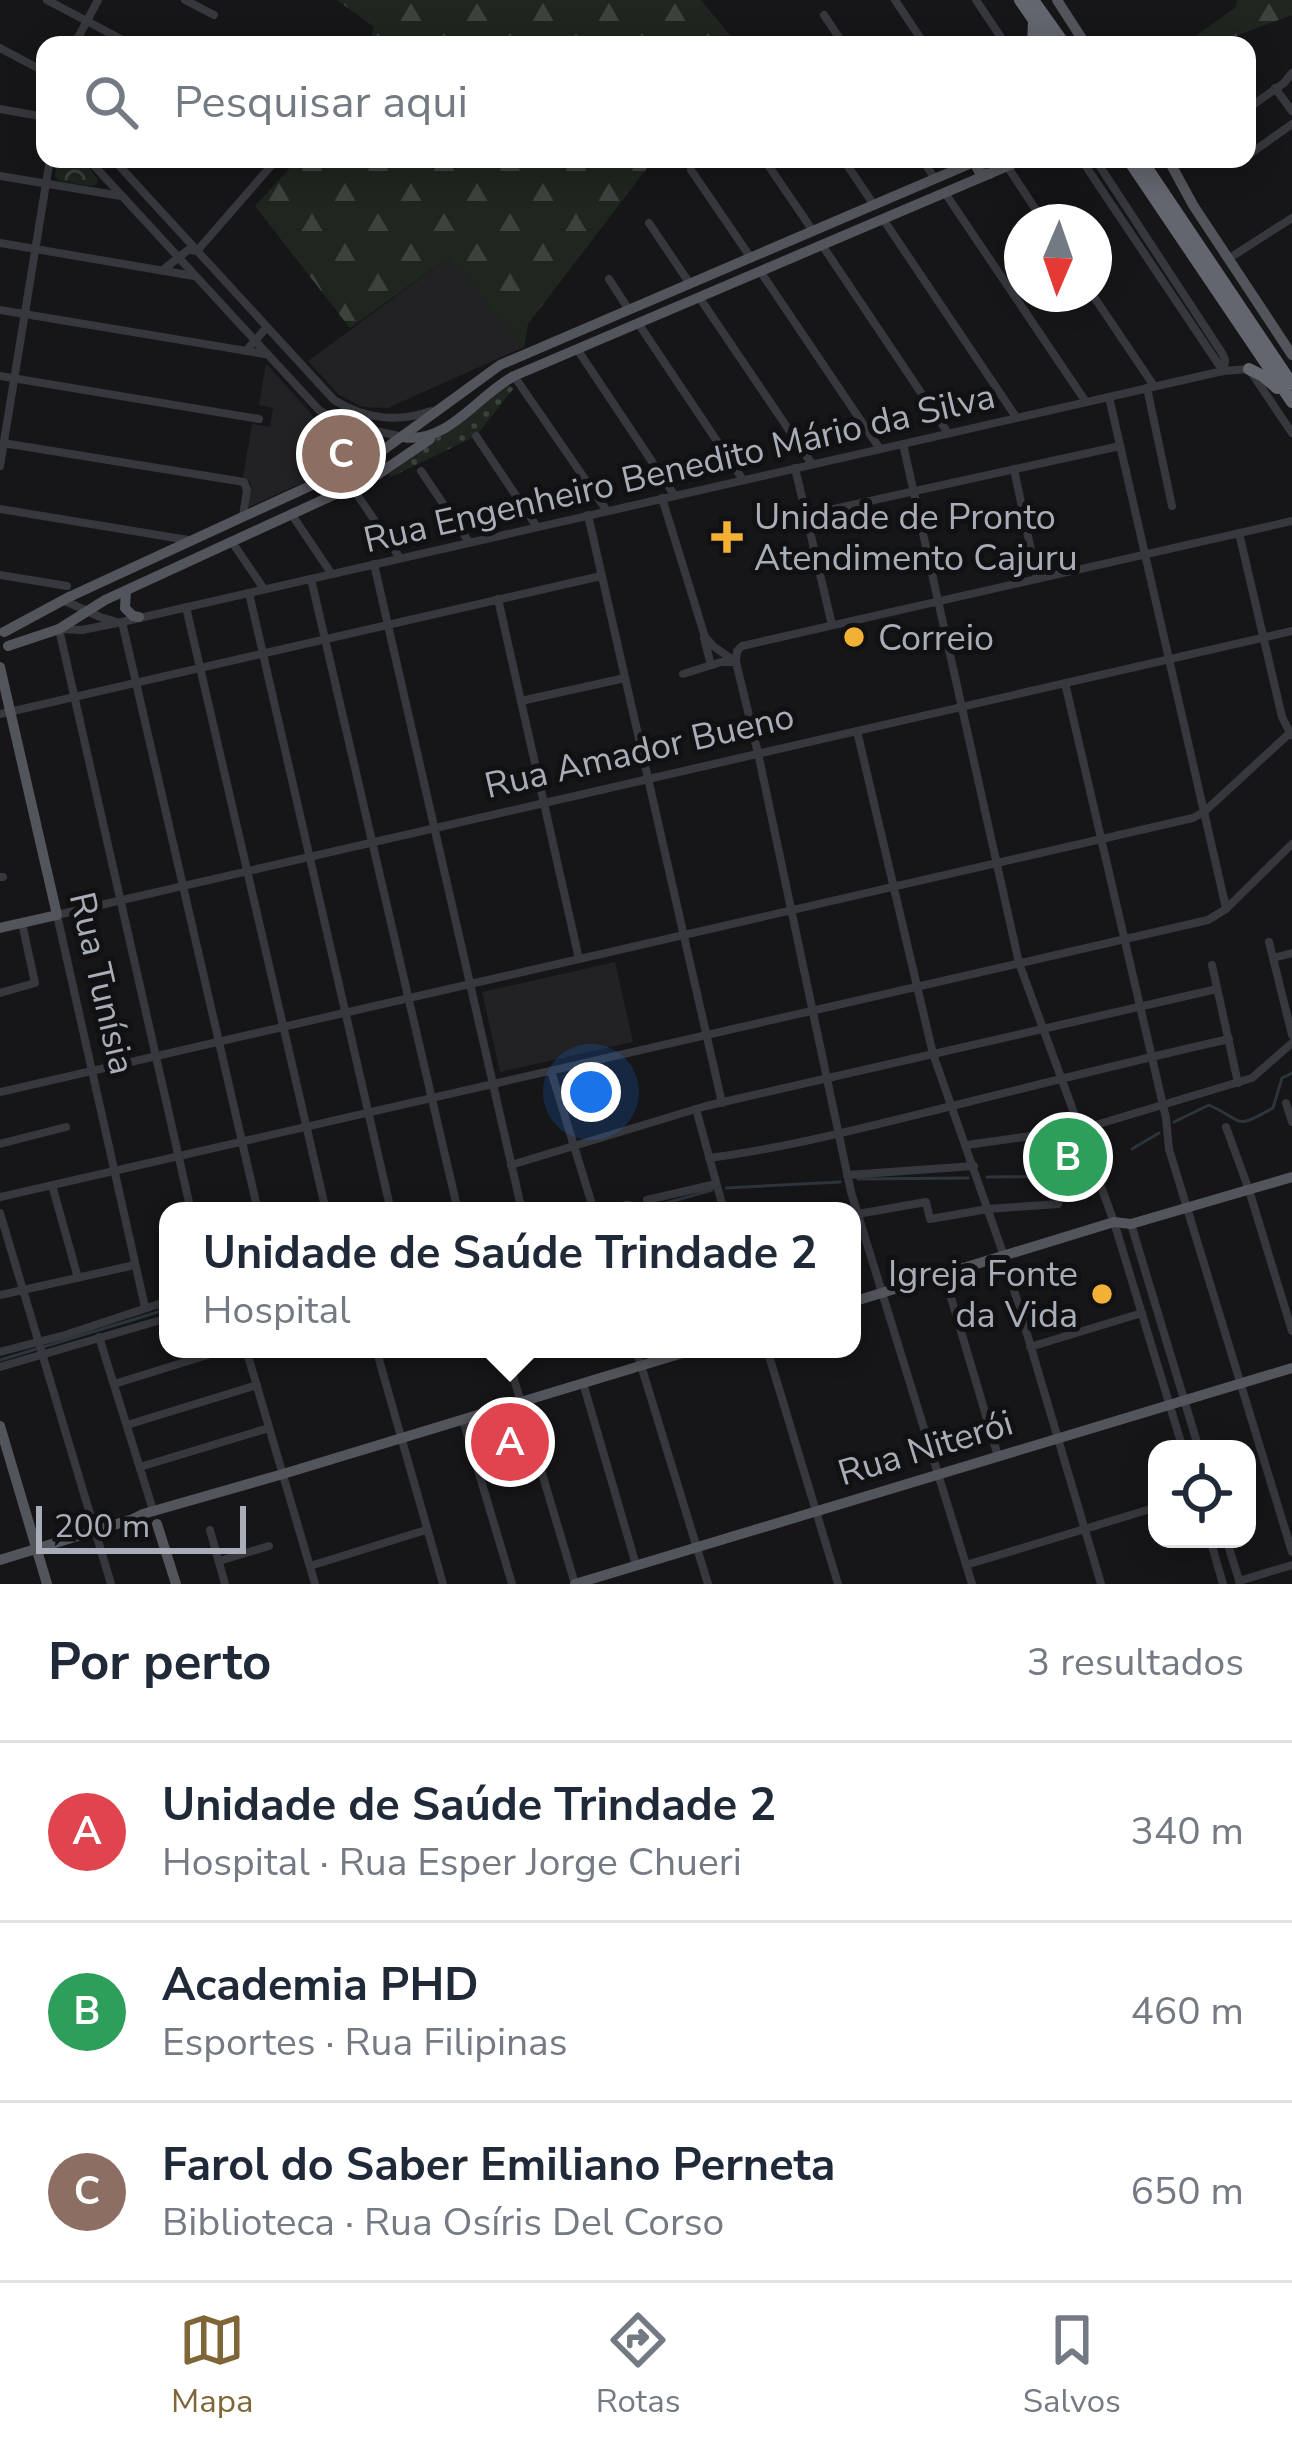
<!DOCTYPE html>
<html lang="pt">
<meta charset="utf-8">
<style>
:root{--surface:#fff;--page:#f6f6f7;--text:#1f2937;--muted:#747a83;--line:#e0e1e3;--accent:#7e6636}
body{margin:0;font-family:"Nunito Sans",sans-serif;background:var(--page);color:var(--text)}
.controls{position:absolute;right:36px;bottom:36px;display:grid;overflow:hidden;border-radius:24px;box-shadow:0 6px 30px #0003}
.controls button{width:108px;height:108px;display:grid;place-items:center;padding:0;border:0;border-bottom:3px solid var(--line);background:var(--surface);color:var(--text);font:60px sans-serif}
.compass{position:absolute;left:1004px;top:204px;width:108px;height:108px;border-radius:50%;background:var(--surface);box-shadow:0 6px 30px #0003;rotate:182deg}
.scale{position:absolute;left:36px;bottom:30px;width:210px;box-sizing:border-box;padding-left:12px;border:6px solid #a8adb8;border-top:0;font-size:33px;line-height:42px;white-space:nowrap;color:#a8adb8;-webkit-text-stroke:9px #111113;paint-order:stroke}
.you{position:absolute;left:591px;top:1092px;width:42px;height:42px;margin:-30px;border:9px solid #fff;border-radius:50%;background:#1a73e8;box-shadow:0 0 0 18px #1a73e833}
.badge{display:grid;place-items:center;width:78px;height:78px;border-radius:50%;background:var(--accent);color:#fff;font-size:39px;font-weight:700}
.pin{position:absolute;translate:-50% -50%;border:6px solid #fff;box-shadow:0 3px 12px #0006}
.popup{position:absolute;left:159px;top:1202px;width:702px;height:156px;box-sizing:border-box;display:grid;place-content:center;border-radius:24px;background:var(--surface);filter:drop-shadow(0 3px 9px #0005);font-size:39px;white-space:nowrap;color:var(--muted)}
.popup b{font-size:45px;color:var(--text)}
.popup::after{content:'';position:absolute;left:50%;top:100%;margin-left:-24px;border:24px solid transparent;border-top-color:var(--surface)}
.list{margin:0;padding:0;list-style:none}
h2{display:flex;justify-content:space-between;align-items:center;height:156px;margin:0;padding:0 48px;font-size:51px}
h2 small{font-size:39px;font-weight:400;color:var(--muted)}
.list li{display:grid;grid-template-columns:78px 1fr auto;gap:36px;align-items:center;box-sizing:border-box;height:180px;padding:0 48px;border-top:3px solid var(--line)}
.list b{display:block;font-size:45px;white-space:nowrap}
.list p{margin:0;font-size:39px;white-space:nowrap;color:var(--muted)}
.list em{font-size:39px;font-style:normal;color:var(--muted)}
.icon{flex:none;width:66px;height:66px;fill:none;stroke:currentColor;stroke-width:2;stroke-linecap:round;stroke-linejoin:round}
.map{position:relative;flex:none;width:1292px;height:1584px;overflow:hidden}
.search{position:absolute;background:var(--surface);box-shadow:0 6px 30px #0003;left:36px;right:36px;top:36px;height:132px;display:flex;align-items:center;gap:30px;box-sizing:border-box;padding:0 42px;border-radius:24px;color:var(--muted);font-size:45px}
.sheet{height:696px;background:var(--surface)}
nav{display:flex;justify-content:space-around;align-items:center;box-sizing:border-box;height:168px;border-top:3px solid var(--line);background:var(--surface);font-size:33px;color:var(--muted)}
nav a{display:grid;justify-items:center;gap:6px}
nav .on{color:var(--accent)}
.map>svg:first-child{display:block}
</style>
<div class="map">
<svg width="1292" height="1584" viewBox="0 0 1292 1584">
<defs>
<pattern id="grass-dots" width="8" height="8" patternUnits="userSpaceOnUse" patternTransform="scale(3)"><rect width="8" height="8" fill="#1e261f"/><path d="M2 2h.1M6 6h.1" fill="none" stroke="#3c433d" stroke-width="1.8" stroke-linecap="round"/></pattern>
<pattern id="forest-firs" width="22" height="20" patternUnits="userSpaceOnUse" patternTransform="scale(3)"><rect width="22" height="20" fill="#1e261f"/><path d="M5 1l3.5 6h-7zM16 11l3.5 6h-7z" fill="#3c433d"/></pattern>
<pattern id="park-crowns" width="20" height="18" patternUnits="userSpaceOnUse" patternTransform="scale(3)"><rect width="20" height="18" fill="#1e261f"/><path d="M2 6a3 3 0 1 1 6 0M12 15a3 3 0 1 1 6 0" fill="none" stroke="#3c433d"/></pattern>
</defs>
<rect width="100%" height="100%" fill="#161618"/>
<g fill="#222225">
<path d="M448,258l76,89 -136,61 -26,-1 -24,-13 -30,-33z"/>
<path d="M266,363l86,97 -103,47 2,-24 -8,-6 9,-53 18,3 3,-19 -14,-3z"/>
<path d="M615,962l18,80 -133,30 -18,-80z"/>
</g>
<path fill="url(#grass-dots)" d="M508,385l6,3 -38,48 -85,41 -2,-3z"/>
<g fill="url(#forest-firs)">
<path d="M337,0h364l34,41 -1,4h-366l6,-18z"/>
<path d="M1237,0h55v15l-81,30h-24l-1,-2 50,-36z"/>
<path d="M298,159h356l-126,165 -4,23 -76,-89 -98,70 -95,-122z"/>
</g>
<path fill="url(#park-crowns)" d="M58,159h24l15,19v6l-5,2 -33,-5 -4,-5z"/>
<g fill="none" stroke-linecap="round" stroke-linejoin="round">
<g stroke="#2c353c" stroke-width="3">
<path d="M1174,1122l35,-17c36,16 24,26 64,3l9,-30 10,-5"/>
<path d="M1132,1149l27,-16"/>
<path d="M987,1177l94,-1"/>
<path d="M858,1179l110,-1"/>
<path d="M726,1188l114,-6"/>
<path d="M603,1211l24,-9 22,6 63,-18"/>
<path d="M0,1360l168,-51"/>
</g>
<g stroke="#37383d" stroke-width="8">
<path d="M47,0l85,45"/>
<path d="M185,0l29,15"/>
<path d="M895,0l30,45"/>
<path d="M976,0l30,45"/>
<path d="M824,15l20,30"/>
<path d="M74,45l24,-45"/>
<path d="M0,48l45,24"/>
<path d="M1275,88l17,23"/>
<path d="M0,109l45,8"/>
<path d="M1247,109l37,-26 8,-10"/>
<path d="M1247,156l45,-32"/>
<path d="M88,159l231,251 22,13 62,14"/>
<path d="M113,159l221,241c30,19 64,23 97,11"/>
<path d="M764,159l49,72"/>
<path d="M843,159l31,46"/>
<path d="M922,159l13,20"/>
<path d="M1081,159l142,212"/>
<path d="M1095,159l127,194 3,7 -1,9"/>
<path d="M1231,159l4,5 8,-5"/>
<path d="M1007,166l37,56"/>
<path d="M691,170l60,88"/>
<path d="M0,176l121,20"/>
<path d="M945,193l141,209"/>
<path d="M883,219l133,198"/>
<path d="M649,223l41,61"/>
<path d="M0,243l194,33"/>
<path d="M822,245l126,188"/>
<path d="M1228,259l64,-41"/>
<path d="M164,269l24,-19 9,1 80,-92"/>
<path d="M760,271l120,178"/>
<path d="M609,279l20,31"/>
<path d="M1092,294l62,92"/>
<path d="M699,297l113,167"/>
<path d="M0,310l265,44"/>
<path d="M638,323l105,157"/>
<path d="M577,349l98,147"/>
<path d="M246,351l21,-24"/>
<path d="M0,376l259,43"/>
<path d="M514,376l93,135"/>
<path d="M1147,388l25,118"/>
<path d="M1109,397l117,511"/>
<path d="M355,429c12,10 12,20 7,34"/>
<path d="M476,436l61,91"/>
<path d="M3,443l241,39 3,8 -4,26"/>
<path d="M903,444l116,519 95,259 69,227"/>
<path d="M0,466l50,-307"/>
<path d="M795,468l37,157"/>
<path d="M1014,469l23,110"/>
<path d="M421,471l48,71"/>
<path d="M352,487l48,71"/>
<path d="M662,498l43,139 8,9 23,16 22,91 93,439 121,392"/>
<path d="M0,509l188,31"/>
<path d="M292,515l39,58"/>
<path d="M588,515l134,588"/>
<path d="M806,515l314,-69"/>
<path d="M1239,533l43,184 9,18"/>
<path d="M232,542l32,47"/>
<path d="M374,564l148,647"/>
<path d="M0,575l67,11"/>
<path d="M311,579l147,632"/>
<path d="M249,593l142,618"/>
<path d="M498,599l81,360"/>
<path d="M63,600l37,17 14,4"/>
<path d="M186,607l140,604"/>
<path d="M122,622l136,589"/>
<path d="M704,638l7,27"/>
<path d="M736,661l1,-10 5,-5 550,-125"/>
<path d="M683,674l38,-12h13"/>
<path d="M1065,683l101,435 3,31 123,403"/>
<path d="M521,701l104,-23"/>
<path d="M0,714l601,-138"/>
<path d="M857,731l76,323 71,202 97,328"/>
<path d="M0,877h3"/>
<path d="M1269,942l4,16"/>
<path d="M1292,953l-19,5 19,77"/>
<path d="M1212,965l26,118"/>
<path d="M0,993l35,-10 -13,-60"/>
<path d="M551,1071l43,140"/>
<path d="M0,1092l1193,-274 11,-6 88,-81"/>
<path d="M1286,1103l6,19"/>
<path d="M696,1109l28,102"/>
<path d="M1089,1127l163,-49 40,-35"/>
<path d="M1226,1127l23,63 43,141"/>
<path d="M0,1144l66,-17"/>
<path d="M967,1145l78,-11"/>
<path d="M709,1158c83,-11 162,-32 243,-52 92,-23 184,-46 277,-67"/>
<path d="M511,1165l195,-59 511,-117"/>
<path d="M847,1175l127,-9"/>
<path d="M52,1185l26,93"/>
<path d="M0,1197l1208,-277 18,-11 66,-65"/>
<path d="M647,1200l69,-16"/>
<path d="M191,1211l-132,-582 23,1 40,-8 1101,-251 26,-2 43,64"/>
<path d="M0,1213l111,371"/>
<path d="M852,1215l74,-13 4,17 58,-10 70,-5"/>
<path d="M1131,1224l68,225"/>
<path d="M944,1274l54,182"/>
<path d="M0,1295l135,-30"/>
<path d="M145,1307l-88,-392 1235,-284"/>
<path d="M99,1337l54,173"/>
<path d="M1030,1347l112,-34"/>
<path d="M246,1349l69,235"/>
<path d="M376,1349l67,235"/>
<path d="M505,1349l70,235"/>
<path d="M636,1349l72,235"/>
<path d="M767,1349l71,235"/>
<path d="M0,1352l65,-17 103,-34"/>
<path d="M0,1367l168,-49"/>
<path d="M583,1383l53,182"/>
<path d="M114,1384l113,-35"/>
<path d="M463,1420l49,164"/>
<path d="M127,1425l130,-40"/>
<path d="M140,1467l129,-39"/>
<path d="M210,1530l15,54"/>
<path d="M1210,1539l13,45"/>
<path d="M1226,1539l14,44"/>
<path d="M219,1561l50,-15"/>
<path d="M966,1565l191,-58"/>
<path d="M310,1566l116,-36"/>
<path d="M1239,1581l53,-16"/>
</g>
<g stroke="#53555c" stroke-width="10">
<path d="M1057,0l29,45"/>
<path d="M1168,159l25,46 99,150"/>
<path d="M403,437c44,8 75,-42 111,-61l510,-217"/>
<path d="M126,591l-1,17 8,8 6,1"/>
<path d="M4,632l65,-35 306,-141 125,-91 481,-206 -4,9 3,5 10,1"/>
<path d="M8,646l51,-17 46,-29 272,-125 53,-36"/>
<path d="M0,667l57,248 -57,13"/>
<path d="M852,1302l262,-80 17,2 161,-47"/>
<path d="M0,1426l47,158"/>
<path d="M157,1524l19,60"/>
<path d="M0,1560l133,-41 10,-5 140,-40 413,-125"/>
<path d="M575,1584l717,-216"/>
</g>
<g stroke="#63666e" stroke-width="12">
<path d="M1020,0l31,45"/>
<path d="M1033,0l32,45"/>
<path d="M1033,45l1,-24"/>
<path d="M1128,159l164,243"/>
<path d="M1141,159l151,225"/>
<path d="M1249,369l14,7 14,12"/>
</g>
</g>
<g fill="#f2b134" stroke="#111113" stroke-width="4.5">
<path d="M721 519h12v12h12v12h-12v12h-12v-12h-12v-12h12z"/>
<circle cx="854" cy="637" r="12"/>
<circle cx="1102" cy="1294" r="12"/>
</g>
<g text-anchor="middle" stroke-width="10" stroke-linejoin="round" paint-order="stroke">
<g font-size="36" fill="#a8adb8" stroke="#111113">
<text transform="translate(679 467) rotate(-13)" y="13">Rua Engenheiro Benedito Mário da Silva</text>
<text transform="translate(639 750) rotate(-13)" y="13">Rua Amador Bueno</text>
<text transform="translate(103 983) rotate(77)" y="13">Rua Tunísia</text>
<text transform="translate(925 1447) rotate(-17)" y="13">Rua Niterói</text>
</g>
<g font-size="36" fill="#a8adb8" stroke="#111113" text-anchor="start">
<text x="754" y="529">Unidade de Pronto<tspan x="754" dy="41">Atendimento Cajuru</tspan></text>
<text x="878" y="650">Correio</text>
<text x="1078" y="1286" text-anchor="end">Igreja Fonte<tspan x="1078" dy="41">da Vida</tspan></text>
</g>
</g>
</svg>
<div class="controls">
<button><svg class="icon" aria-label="locate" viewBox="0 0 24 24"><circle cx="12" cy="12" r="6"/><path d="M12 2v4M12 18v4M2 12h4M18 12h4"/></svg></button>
</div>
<svg class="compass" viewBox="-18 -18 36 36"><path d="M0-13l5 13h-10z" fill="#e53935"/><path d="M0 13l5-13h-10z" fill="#747a83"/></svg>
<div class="scale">200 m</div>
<div class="you"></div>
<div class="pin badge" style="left:510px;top:1442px;background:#e0444e">A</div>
<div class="popup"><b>Unidade de Saúde Trindade 2</b>Hospital</div>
<div class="pin badge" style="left:1068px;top:1157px;background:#2e9e5b">B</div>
<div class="pin badge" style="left:341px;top:454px;background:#8d6e63">C</div>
<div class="search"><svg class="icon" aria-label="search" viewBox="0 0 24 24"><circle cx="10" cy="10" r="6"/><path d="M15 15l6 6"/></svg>Pesquisar aqui</div>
</div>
<section class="sheet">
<h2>Por perto<small>3 resultados</small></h2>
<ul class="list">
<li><span class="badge" style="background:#e0444e">A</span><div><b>Unidade de Saúde Trindade 2</b><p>Hospital · Rua Esper Jorge Chueri</p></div><em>340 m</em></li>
<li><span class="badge" style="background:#2e9e5b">B</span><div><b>Academia PHD</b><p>Esportes · Rua Filipinas</p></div><em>460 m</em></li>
<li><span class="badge" style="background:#8d6e63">C</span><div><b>Farol do Saber Emiliano Perneta</b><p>Biblioteca · Rua Osíris Del Corso</p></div><em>650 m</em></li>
</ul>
</section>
<nav>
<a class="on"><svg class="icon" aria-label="map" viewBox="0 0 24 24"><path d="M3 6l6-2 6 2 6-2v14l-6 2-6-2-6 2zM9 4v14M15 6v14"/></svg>Mapa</a>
<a><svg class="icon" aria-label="directions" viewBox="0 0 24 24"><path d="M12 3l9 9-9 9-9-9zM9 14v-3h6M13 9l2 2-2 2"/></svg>Rotas</a>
<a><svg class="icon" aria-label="saved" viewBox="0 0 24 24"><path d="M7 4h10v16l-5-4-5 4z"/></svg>Salvos</a>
</nav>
